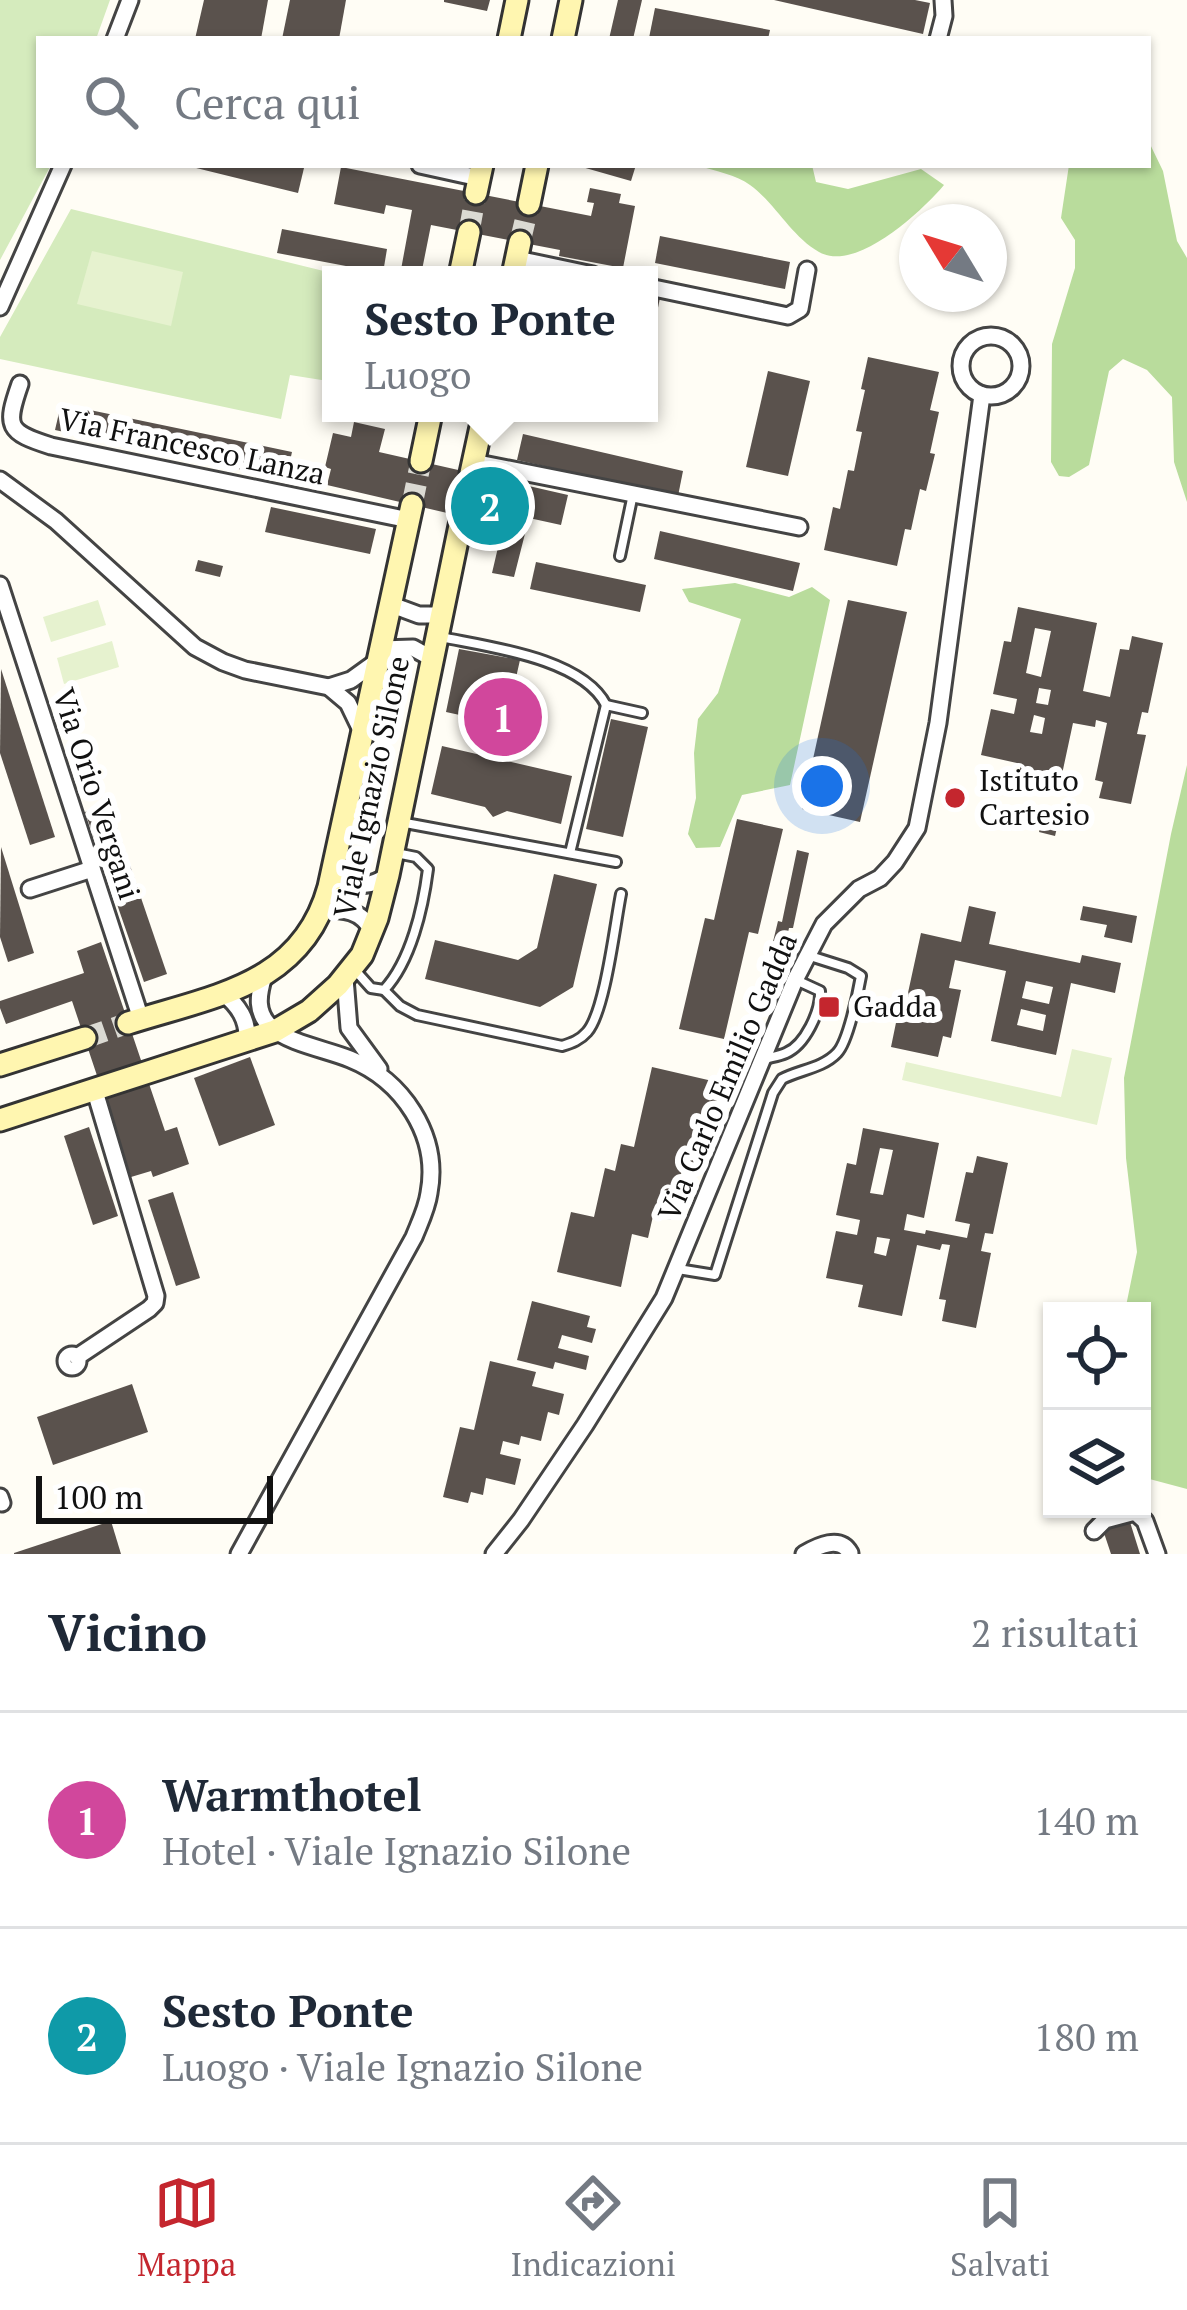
<!DOCTYPE html>
<html lang="it">
<meta charset="utf-8">
<style>
:root{--surface:#fff;--page:#f2f2f3;--text:#1f2937;--muted:#747a83;--line:#e0e1e3;--accent:#c4262e}
body{margin:0;font-family:"PT Serif",serif;background:var(--page);color:var(--text)}
.controls{position:absolute;right:36px;bottom:36px;display:grid;overflow:hidden;border-radius:0px;box-shadow:0 3px 9px #0004}
.controls button{width:108px;height:108px;display:grid;place-items:center;padding:0;border:0;border-bottom:3px solid var(--line);background:var(--surface);color:var(--text);font:60px sans-serif}
.compass{position:absolute;left:899px;top:204px;width:108px;height:108px;border-radius:50%;background:var(--surface);box-shadow:0 3px 9px #0004;rotate:308deg}
.scale{position:absolute;left:36px;bottom:30px;width:237px;box-sizing:border-box;padding-left:12px;border:6px solid #111;border-top:0;font-size:33px;line-height:42px;white-space:nowrap;color:#111;-webkit-text-stroke:9px #fff;paint-order:stroke}
.you{position:absolute;left:822px;top:786px;width:42px;height:42px;margin:-30px;border:9px solid #fff;border-radius:50%;background:#1a73e8;box-shadow:0 0 0 18px #1a73e833}
.badge{display:grid;place-items:center;width:78px;height:78px;border-radius:50%;background:var(--accent);color:#fff;font-size:39px;font-weight:700}
.pin{position:absolute;translate:-50% -50%;border:6px solid #fff;box-shadow:0 3px 12px #0006}
.popup{position:absolute;left:322px;top:266px;width:336px;height:156px;box-sizing:border-box;display:grid;place-content:center;border-radius:0px;background:var(--surface);filter:drop-shadow(0 3px 9px #0005);font-size:39px;white-space:nowrap;color:var(--muted)}
.popup b{font-size:45px;color:var(--text)}
.popup::after{content:'';position:absolute;left:50%;top:100%;margin-left:-24px;border:24px solid transparent;border-top-color:var(--surface)}
.list{margin:0;padding:0;list-style:none}
h2{display:flex;justify-content:space-between;align-items:center;height:156px;margin:0;padding:0 48px;font-size:51px}
h2 small{font-size:39px;font-weight:400;color:var(--muted)}
.list li{display:grid;grid-template-columns:78px 1fr auto;gap:36px;align-items:center;box-sizing:border-box;height:216px;padding:0 48px;border-top:3px solid var(--line)}
.list b{display:block;font-size:45px;white-space:nowrap}
.list p{margin:0;font-size:39px;white-space:nowrap;color:var(--muted)}
.list em{font-size:39px;font-style:normal;color:var(--muted)}
.icon{flex:none;width:66px;height:66px;fill:none;stroke:currentColor;stroke-width:2;stroke-linecap:round;stroke-linejoin:round}
.map{position:relative;flex:none;width:1187px;height:1554px;overflow:hidden}
.search{position:absolute;background:var(--surface);box-shadow:0 3px 9px #0004;left:36px;right:36px;top:36px;height:132px;display:flex;align-items:center;gap:30px;box-sizing:border-box;padding:0 42px;border-radius:0px;color:var(--muted);font-size:45px}
.sheet{height:588px;background:var(--surface)}
nav{display:flex;justify-content:space-around;align-items:center;box-sizing:border-box;height:168px;border-top:3px solid var(--line);background:var(--surface);font-size:33px;color:var(--muted)}
nav a{display:grid;justify-items:center;gap:6px}
nav .on{color:var(--accent)}
.map>svg:first-child{display:block}
</style>
<div class="map">
<svg width="1187" height="1554" viewBox="0 0 1187 1554">
<rect width="100%" height="100%" fill="#fffdf5"/>
<g fill="#d5ebbd">
<path d="M0,0h110l-14,39h-57v126h12l-51,95z"/>
<path d="M71,209l269,66h-9v94l-3,12 -38,-6 -9,44 -281,-60v-22z"/>
</g>
<g fill="#b9dc9c">
<path d="M1148,140l15,31 14,70 10,17v244l-13,-40 -2,-65 -25,-27 -24,-11 -14,12 -20,94 -20,12 -10,-1 -8,-14 1,-118 23,-76v-28l-14,-22 8,-53h79z"/>
<path d="M697,165h115l4,17 32,7 73,-20 23,16c-23,27 -88,88 -125,67 -28,-16 -43,-48 -69,-67 -13,-10 -36,-14 -53,-20z"/>
<path d="M735,583l54,14 23,-10 18,13 -40,185 -48,10 -22,52 -24,1 -8,-14 8,-36 -2,-45 4,-34 20,-26 23,-74 -52,-17 -7,-13z"/>
<path d="M1187,765v724l-45,-12v-166h-17l12,-59 -11,-94 -2,-80 47,-244z"/>
</g>
<g fill="#e6f2cf">
<path d="M92,251l91,21 -12,54 -94,-22z"/>
<path d="M98,600l8,25 -55,17 -8,-25z"/>
<path d="M112,641l7,26 -55,17 -7,-26z"/>
<path d="M1072,1049l40,9 -15,67 -195,-45 4,-18 155,35z"/>
</g>
<g fill="#5a524d" fill-rule="evenodd">
<path d="M204,0h64l-7,39h-66z"/>
<path d="M290,0h56l-7,39h-57z"/>
<path d="M444,0h46l-3,11 -43,-9z"/>
<path d="M618,0h24l-9,39h-24z"/>
<path d="M774,0h141l15,3 -7,31z"/>
<path d="M655,8l115,22 -2,9 -119,-1z"/>
<path d="M184,165h108l12,3 -6,25z"/>
<path d="M575,165h61l-5,16z"/>
<path d="M341,167l250,49 3,-13 -7,-1 3,-14 31,6 -2,9 16,3 -12,62 -64,-12 1,-6 -129,-25 -10,50h-21l12,-65 -26,-5 -2,9 -50,-10z"/>
<path d="M282,229l105,20 -4,24 -106,-20z"/>
<path d="M660,236l130,26 -5,27 -130,-26z"/>
<path d="M649,296l11,2 -6,29 -5,-1z"/>
<path d="M868,357l71,15 -9,38 9,2 -9,41 5,1 -9,37 -6,-2 -9,41 -6,-1 -8,37 -73,-16 9,-43 7,2 8,-39 6,1 8,-39 -6,-1 9,-41 -4,-1z"/>
<path d="M768,371l42,10 -22,95 -42,-9z"/>
<path d="M61,404l231,48 -6,27 -231,-49z"/>
<path d="M354,422l31,7 -6,23 189,43 -7,30 -32,-7 -15,59 -22,-4 11,-47 -176,-41 4,-16 -6,-2 8,-34 18,4z"/>
<path d="M523,434l160,37 -5,25 -161,-36z"/>
<path d="M271,507l105,22 -6,25 -105,-22z"/>
<path d="M660,531l140,32 -7,28 -139,-32z"/>
<path d="M198,560l25,6 -3,11 -25,-6z"/>
<path d="M536,562l110,23 -6,27 -110,-23z"/>
<path d="M848,600l59,12 -47,210 -58,-13z"/>
<path d="M1018,607l79,16 -14,68 27,6 10,-48 9,1 3,-14 31,7 -15,70 -6,-1 -5,22 9,1 -15,69 -32,-6 4,-16 -8,-2 12,-57 -11,-3 -1,7 -22,-4 -15,70 -41,-9 4,-20 -40,-9 10,-46 23,5 3,-15 -24,-5 11,-53 7,1zM1035,628l16,3 -10,46 -15,-4zM1039,688l12,2 -3,15 -12,-2zM1034,715l11,3 -3,16 -12,-2z"/>
<path d="M459,649l61,11 -5,22 2,12 -7,13 -4,21 -6,-1 1,-3 -55,-12z"/>
<path d="M1,669l54,168 -25,8 -30,-92z"/>
<path d="M611,719l37,8 -25,110 -37,-8z"/>
<path d="M442,746l130,30 -11,48 -54,-13 -14,6 -8,-10 -54,-13z"/>
<path d="M109,804l58,170 -23,8 -59,-170z"/>
<path d="M1043,816l16,3 -4,17 -16,-4z"/>
<path d="M737,819l46,10 -25,105 -9,-2 -25,107 -45,-10 26,-111 9,2z"/>
<path d="M1,847l33,106 -26,9 -8,-25z"/>
<path d="M797,850l12,3 -16,75h-4l-6,25 -12,-3 7,-29 4,1z"/>
<path d="M554,874l43,10 -24,103 -33,20 -115,-28 10,-39 83,20 19,-12z"/>
<path d="M969,906l27,6 -7,32 91,19 2,-8 39,8 -6,30 -44,-10 -15,72 -65,-14 15,-70 -51,-11 -6,28 12,2 -10,48 -8,-2 -5,21 -47,-10 7,-34 22,4 3,-11 -17,-4 15,-69 40,9zM1026,981l27,6 -4,17 -27,-6zM1021,1009l25,6 -3,16 -26,-6z"/>
<path d="M1083,906l54,10 -5,27 -28,-6 3,-12 -27,-5z"/>
<path d="M101,942l64,189 12,-4 12,37 -36,13 -2,-6 -20,6 -59,-176 -66,23 -6,-16v-7l84,-28 -7,-22z"/>
<path d="M250,1057l25,68 -56,21 -25,-68z"/>
<path d="M730,1059l15,3 -3,12 -15,-4z"/>
<path d="M652,1067l69,16 -19,86 -19,-4 -12,55 -18,-4 -5,22 -16,-4 -11,53 -64,-15 14,-60 23,5 11,-49 10,3 6,-27 13,3z"/>
<path d="M89,1127l29,89 -25,9 -29,-89z"/>
<path d="M863,1128l76,15 -15,75 -17,-4 -3,16 21,4 1,-4 41,8 3,-14 -15,-3 11,-49 7,1 4,-17 31,7 -15,71 -8,-1 -4,18 10,2 -15,75 -34,-7 4,-21 -7,-1 11,-54 -8,-1 -2,6 -23,-5 -15,71 -44,-9 5,-22 -37,-7 10,-47 21,4 3,-15 -24,-5 11,-52 9,2zM880,1148l13,2 -10,45 -13,-2zM877,1237l13,2 -4,17 -12,-3z"/>
<path d="M173,1192l27,86 -24,8 -28,-86z"/>
<path d="M532,1301l58,15 -3,11 9,2 -4,14 -30,-8 -4,13 31,8 -3,14 -31,-8 -2,7 -36,-9z"/>
<path d="M490,1361l46,11 -4,14 32,8 -5,21 -11,-3 -7,29 -20,-5 -2,9 -16,-4 -3,13 21,5 -6,26 -29,-7 -3,17 -12,-3 -3,11 -25,-6 17,-70 14,3z"/>
<path d="M132,1384l16,48 -95,33 -16,-48z"/>
<path d="M111,1521l10,33h-107v-1z"/>
<path d="M1130,1522l10,32h-29l-8,-24z"/>
</g>
<g fill="none" stroke-linecap="round" stroke-linejoin="round">
<g stroke="#dbdad3" stroke-width="21" stroke-dasharray="21 10" stroke-linecap="butt">
<path d="M469,232l7,-39"/>
<path d="M520,242l9,-38"/>
<path d="M412,505l9,-44"/>
<path d="M462,516l9,-43"/>
<path d="M85,1038l43,-15"/>
</g>
<defs>
<g id="lane">
<path d="M620,556l13,-62"/>
<path d="M441,637c48,10 141,21 165,68"/>
<path d="M400,822l216,40"/>
<path d="M570,853l36,-148 36,8"/>
<path d="M354,969l17,19 13,2c27,-29 39,-82 44,-121l-12,-12 -20,-4"/>
<path d="M384,990l16,16 17,9 145,31c10,-3 18,-6 25,-14 18,-20 28,-108 34,-138"/>
<path d="M765,1059c7,-2 14,-3 21,-6 19,-8 35,-42 34,-62l-24,-11"/>
<path d="M678,1269l37,6 58,-182 9,-14c17,-9 41,-11 55,-26 11,-11 21,-60 24,-77l-13,-8 -41,-13"/>
</g>
<g id="street">
<path d="M115,39l15,-39"/>
<path d="M938,39l6,-23 -1,-16"/>
<path d="M420,165l59,13"/>
<path d="M517,259l76,16"/>
<path d="M649,287l139,29 12,-7 7,-39"/>
<path d="M0,307l63,-142"/>
<circle cx="991" cy="366" r="30"/>
<path d="M20,384c-15,43 -13,48 31,62l358,74"/>
<path d="M473,462l326,65"/>
<path d="M0,480l56,41 139,126 28,15 22,8 84,17 19,16 14,29"/>
<path d="M0,585l141,434"/>
<path d="M392,605l27,10h21"/>
<path d="M381,649l32,-1 18,10"/>
<path d="M329,687l22,-7 25,-18"/>
<path d="M333,868c18,18 33,23 55,7"/>
<path d="M30,889l62,-20"/>
<path d="M322,909c21,0 40,1 50,22"/>
<path d="M345,978l4,50 30,41"/>
<path d="M223,993c16,13 25,27 24,47"/>
<circle cx="72" cy="1361" r="6"/>
<path d="M77,1357l72,-48 6,-6 1,-7 -62,-208"/>
<path d="M0,1497l2,6"/>
<path d="M1094,1531l11,-11 30,-8 10,9 12,33"/>
<path d="M239,1554l175,-317c6,-15 13,-29 15,-44 11,-58 -27,-113 -79,-134 -22,-9 -61,-16 -78,-31 -17,-15 -14,-33 -8,-52"/>
<path d="M494,1554l27,-34 64,-95 79,-127 131,-318 29,-56 35,-35 21,-11 15,-16 22,-34 21,-105 44,-328"/>
<path d="M804,1554c14,-8 36,-19 46,-1"/>
</g>
<g id="secondary">
<path d="M509,39l8,-39"/>
<path d="M563,39l8,-39"/>
<path d="M476,193l6,-28"/>
<path d="M529,204l8,-39"/>
<path d="M460,275l9,-43"/>
<path d="M513,275l7,-33"/>
<path d="M421,461l10,-48"/>
<path d="M471,473l13,-60"/>
<path d="M128,1023c84,-27 174,-37 201,-136l83,-382"/>
<path d="M0,1065l85,-27"/>
<path d="M0,1120l275,-89 34,-20 29,-26 24,-30 15,-37 11,-43 74,-359"/>
</g>
</defs>
<use href="#lane" stroke="#444" stroke-width="14"/>
<use href="#street" stroke="#444" stroke-width="21"/>
<use href="#secondary" stroke="#333" stroke-width="27"/>
<use href="#lane" stroke="#fff" stroke-width="8"/>
<use href="#street" stroke="#fff" stroke-width="15"/>
<use href="#secondary" stroke="#fff6b0" stroke-width="21"/>
</g>
<g fill="#c4262e" stroke="#fff" stroke-width="4.5">
<circle cx="955" cy="798" r="12"/>
<rect x="817" y="995" width="24" height="24" rx="6"/>
</g>
<g text-anchor="middle" stroke-width="12" stroke-linejoin="round" paint-order="stroke">
<g font-size="30" fill="#111" stroke="#fff">
<text transform="translate(192 447) rotate(12)" y="10">Via Francesco Lanza</text>
<text transform="translate(372 787) rotate(-78)" y="10">Viale Ignazio Silone</text>
<text transform="translate(96 794) rotate(72)" y="10">Via Orio Vergani</text>
<text transform="translate(728 1077) rotate(-67)" y="10">Via Carlo Emilio Gadda</text>
</g>
<g font-size="30" fill="#111" stroke="#fff" text-anchor="start">
<text x="979" y="791">Istituto<tspan x="979" dy="34">Cartesio</tspan></text>
<text x="853" y="1017">Gadda</text>
</g>
</g>
</svg>
<div class="controls">
<button><svg class="icon" aria-label="locate" viewBox="0 0 24 24"><circle cx="12" cy="12" r="6"/><path d="M12 2v4M12 18v4M2 12h4M18 12h4"/></svg></button>
<button><svg class="icon" aria-label="layers" viewBox="0 0 24 24"><path d="M12 4l9 5-9 5-9-5zM3 14l9 5 9-5"/></svg></button>
</div>
<svg class="compass" viewBox="-18 -18 36 36"><path d="M0-13l5 13h-10z" fill="#e53935"/><path d="M0 13l5-13h-10z" fill="#747a83"/></svg>
<div class="scale">100 m</div>
<div class="you"></div>
<div class="pin badge" style="left:503px;top:717px;background:#d1479c">1</div>
<div class="pin badge" style="left:490px;top:506px;background:#0f9aa8">2</div>
<div class="popup"><b>Sesto Ponte</b>Luogo</div>
<div class="search"><svg class="icon" aria-label="search" viewBox="0 0 24 24"><circle cx="10" cy="10" r="6"/><path d="M15 15l6 6"/></svg>Cerca qui</div>
</div>
<section class="sheet">
<h2>Vicino<small>2 risultati</small></h2>
<ul class="list">
<li><span class="badge" style="background:#d1479c">1</span><div><b>Warmthotel</b><p>Hotel · Viale Ignazio Silone</p></div><em>140 m</em></li>
<li><span class="badge" style="background:#0f9aa8">2</span><div><b>Sesto Ponte</b><p>Luogo · Viale Ignazio Silone</p></div><em>180 m</em></li>
</ul>
</section>
<nav>
<a class="on"><svg class="icon" aria-label="map" viewBox="0 0 24 24"><path d="M3 6l6-2 6 2 6-2v14l-6 2-6-2-6 2zM9 4v14M15 6v14"/></svg>Mappa</a>
<a><svg class="icon" aria-label="directions" viewBox="0 0 24 24"><path d="M12 3l9 9-9 9-9-9zM9 14v-3h6M13 9l2 2-2 2"/></svg>Indicazioni</a>
<a><svg class="icon" aria-label="saved" viewBox="0 0 24 24"><path d="M7 4h10v16l-5-4-5 4z"/></svg>Salvati</a>
</nav>
